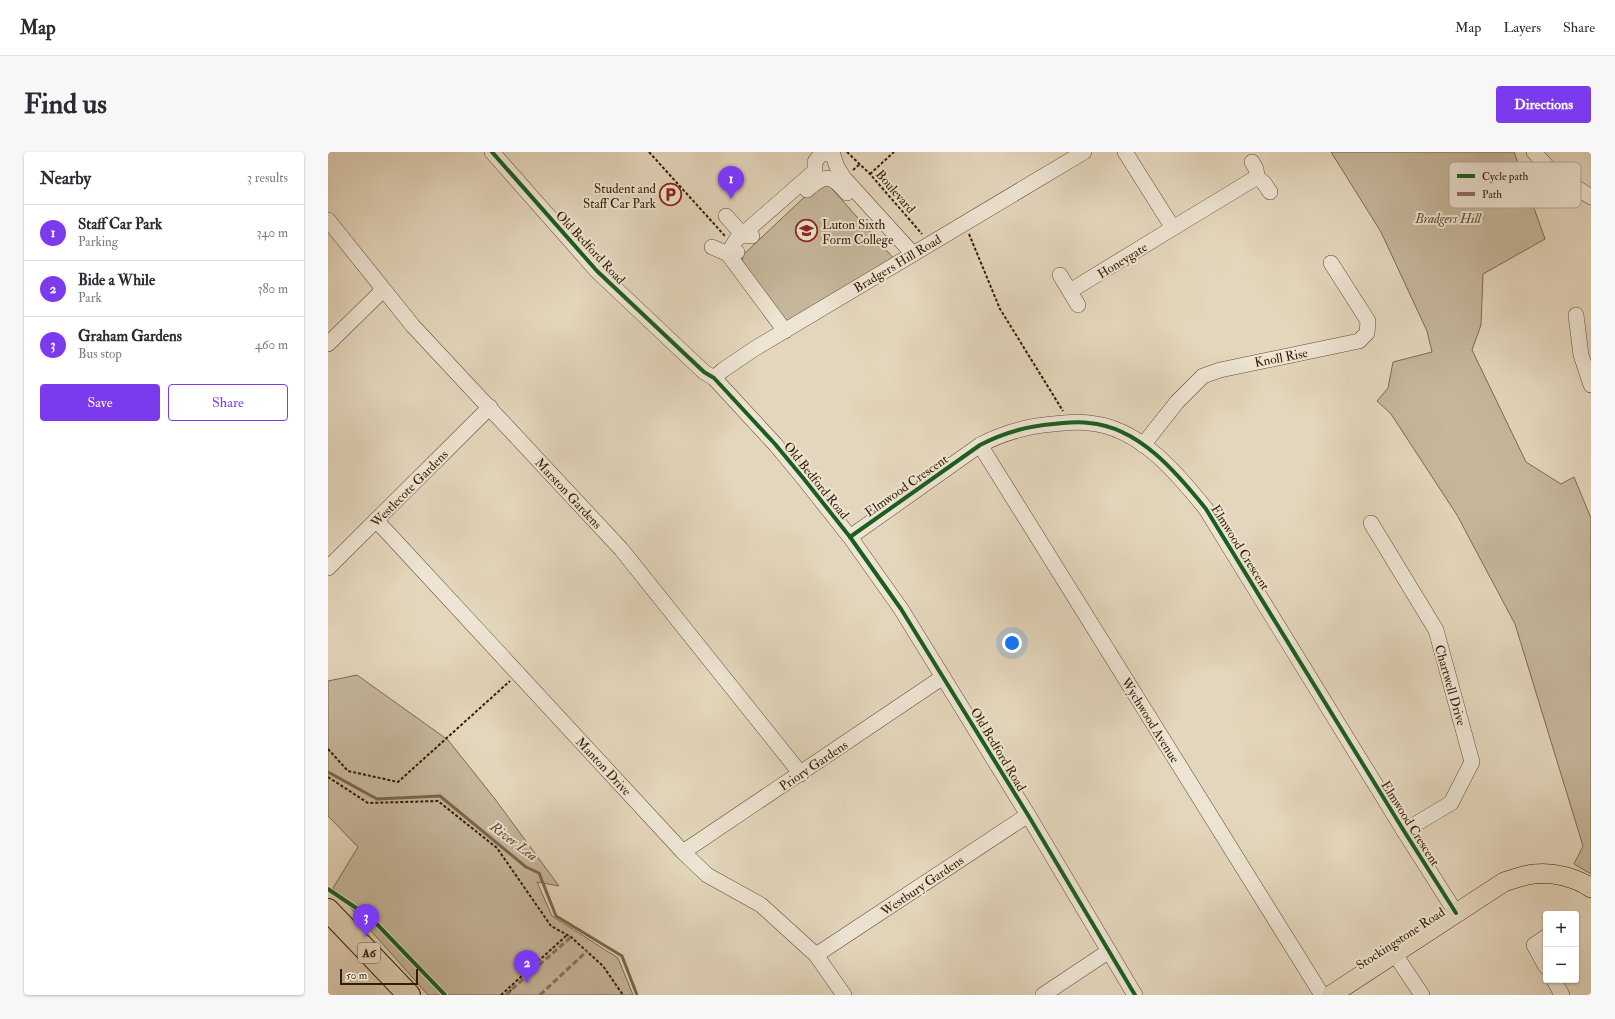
<!DOCTYPE html>
<meta charset="utf-8">
<style>
:root{--surface:#fff;--page:#f7f7f7;--text:#2b2b33;--muted:#7c7c81;--line:#e1e1e2;--accent:#7c3aed}
body{margin:0;font-family:"IM FELL Double Pica",serif;background:var(--page);color:var(--text)}
.controls{position:absolute;right:12px;bottom:12px;display:grid;overflow:hidden;border-radius:4px;box-shadow:0 1px 3px #0004}
.controls button{width:36px;height:36px;display:grid;place-items:center;padding:0;border:0;border-bottom:1px solid var(--line);background:var(--surface);color:var(--text);font:20px sans-serif}
.scale{position:absolute;left:12px;bottom:10px;width:78px;box-sizing:border-box;padding-left:4px;border:2px solid #351d00;border-top:0;font-size:11px;line-height:14px;white-space:nowrap;color:#351d00;-webkit-text-stroke:3px #ede4d3;paint-order:stroke}
.you{position:absolute;left:684px;top:491px;width:14px;height:14px;margin:-10px;border:3px solid #fff;border-radius:50%;background:#1a73e8;box-shadow:0 0 0 6px #1a73e833}
.badge{display:grid;place-items:center;width:26px;height:26px;border-radius:50%;background:var(--accent);color:#fff;font-size:13px;font-weight:700}
.pin{position:absolute;translate:-50% -33px;filter:drop-shadow(0 1px 2px #0008)}
.pin::after{content:'';position:absolute;top:21px;width:14px;height:12px;background:inherit;clip-path:polygon(0 0,100% 0,50% 100%)}
.list{margin:0;padding:0;list-style:none}
h2{display:flex;justify-content:space-between;align-items:center;height:52px;margin:0;padding:0 16px;font-size:17px}
h2 small{font-size:13px;font-weight:400;color:var(--muted)}
.list li{display:grid;grid-template-columns:26px 1fr auto;gap:12px;align-items:center;box-sizing:border-box;height:56px;padding:0 16px;border-top:1px solid var(--line)}
.list b{display:block;font-size:15px;white-space:nowrap}
.list p{margin:0;font-size:13px;white-space:nowrap;color:var(--muted)}
.list em{font-size:13px;font-style:normal;color:var(--muted)}
.actions{display:flex;gap:8px;padding:12px 16px}
.actions a{flex:1;padding:9px 0;border:1px solid var(--accent);border-radius:4px;text-align:center;font-size:14px;color:var(--accent)}
.actions .main{background:var(--accent);color:#fff}
.map{position:relative;flex:none;width:1263px;height:843px;overflow:hidden;border-radius:4px}
header{display:flex;align-items:center;gap:24px;box-sizing:border-box;height:56px;padding:0 20px;background:var(--surface);border-bottom:1px solid var(--line)}
header strong{font-size:19px}
nav{display:flex;gap:22px;margin-inline-start:auto;font-size:14px}
.intro{display:flex;align-items:center;justify-content:space-between;box-sizing:border-box;height:96px;padding:0 24px}
h1{margin:0;font-size:28px}
.button{padding:10px 18px;border-radius:4px;background:var(--accent);color:#fff;font-size:14px;font-weight:700}
main{display:flex;gap:24px;padding:0 24px}
aside{flex:1;background:var(--surface);border-radius:4px;box-shadow:0 1px 3px #0004}
.map>svg:first-child{display:block}
</style>
<header>
<strong>Map</strong>
<nav><a>Map</a><a>Layers</a><a>Share</a></nav>
</header>
<div class="intro"><h1>Find us</h1><a class="button">Directions</a></div>
<main>
<aside>
<h2>Nearby<small>3 results</small></h2>
<ul class="list">
<li><span class="badge">1</span><div><b>Staff Car Park</b><p>Parking</p></div><em>340 m</em></li>
<li><span class="badge">2</span><div><b>Bide a While</b><p>Park</p></div><em>380 m</em></li>
<li><span class="badge">3</span><div><b>Graham Gardens</b><p>Bus stop</p></div><em>460 m</em></li>
</ul>
<div class="actions"><a class="main">Save</a><a>Share</a></div>
</aside>
<div class="map">
<svg width="1263" height="843" viewBox="0 0 1263 843">
<rect width="100%" height="100%" fill="#e4d6bc"/>
<filter id="stains"><feTurbulence type="fractalNoise" baseFrequency=".005" numOctaves="4"/><feColorMatrix values="0 0 0 0 .2 0 0 0 0 .09 0 0 0 0 .02 0 0 0 .5 -.17"/></filter>
<radialGradient id="worn" r=".72"><stop offset=".6" stop-color="#630" stop-opacity="0"/><stop offset="1" stop-color="#630" stop-opacity=".3"/></radialGradient>
<g fill="#c6b79c" stroke="#7e6a4e">
<path d="M1003,0h183l31,87 -62,35 -2,51 -9,25 54,112 35,22 13,-7 17,41v356l-17,-10 9,-18 -68,-222 -58,-109 -66,-101 -14,-13 11,-13 5,-26 39,-10 -5,-21 -46,-99z"/>
<path d="M499,31l68,77 -111,65 -42,-59 1,-11 72,-68z"/>
<path d="M29,523l91,65 47,59 64,87 -22,-4 15,34 66,42 15,37h-205l-95,-107 25,-41 -30,-31v-135z"/>
</g>
<g fill="none" stroke-linecap="round" stroke-linejoin="round">
<path stroke="#7a664a" stroke-width="3" d="M0,620l49,27 63,-3 86,71 13,6 17,43 66,40 15,39"/>
<defs>
<g id="minor">
<path d="M164,0l105,119 107,101 10,6 61,66 29,35 46,58 51,72 127,206 107,180"/>
<path d="M1206,0l18,20 39,25"/>
<path d="M924,10l4,7 1,8 7,6 6,9"/>
<path d="M479,38c19,-17 24,-15 40,3"/>
<path d="M398,64l17,19 9,1"/>
<path d="M0,68l85,106 208,223 180,225"/>
<path d="M845,76l84,-51"/>
<path d="M384,95l16,7 9,-2"/>
<path d="M732,123l18,30"/>
<path d="M742,139l103,-63 -48,-76"/>
<path d="M1248,163l5,40 10,30"/>
<path d="M457,179l-57,-77 8,-14 79,-69v-9l5,-7 9,-2 4,2 4,12 7,11 69,76"/>
<path d="M0,192l55,-54"/>
<path d="M386,226l9,-8 31,-21 330,-197"/>
<path d="M652,293l342,550"/>
<path d="M815,293l34,-43 26,-26 17,-6 139,-29 8,-8 1,-12 -37,-58"/>
<path d="M48,368l307,332 24,23 54,30 55,50 28,40"/>
<path d="M1043,371l65,107 36,132 -21,41 -47,28"/>
<path d="M522,385l130,-92c23,-12 48,-19 73,-21 12,-1 24,-3 36,-1 50,4 88,50 117,86l198,322 52,82"/>
<path d="M0,416l162,-161"/>
<path d="M355,700l260,-175"/>
<path d="M1218,785l-12,8 12,22"/>
<path d="M1066,801l28,42"/>
<path d="M488,803l212,-140"/>
<path d="M1226,828l8,15"/>
<path d="M715,843l66,-44"/>
</g>
<path id="major" d="M1003,843l173,-113c9,-3 20,-7 30,-8 19,-2 41,3 57,14"/>
<path id="highway" d="M0,758l81,85"/>
</defs>
<use href="#minor" stroke="#614b2f" stroke-width="16"/>
<use href="#major" stroke="#351d00" stroke-width="20"/>
<use href="#highway" stroke="#351d00" stroke-width="24"/>
<g stroke="#351d00" stroke-width="2" stroke-dasharray="3 2" stroke-linecap="butt">
<path d="M321,0l76,84"/>
<path d="M519,0l23,22 52,60"/>
<path d="M525,18l7,-6"/>
<path d="M542,22l24,-22"/>
<path d="M641,82l31,75 63,102"/>
<path d="M0,597l20,22 50,11 112,-101"/>
<path d="M0,625l40,26 70,-2 59,47 54,78 20,11 32,29 20,29"/>
<path d="M181,840l3,-3"/>
<path d="M173,843l66,-60"/>
</g>
<use href="#minor" stroke="#ede4d3" stroke-width="15"/>
<use href="#major" stroke="#e4d6bc" stroke-width="19"/>
<use href="#highway" stroke="#e4d6bc" stroke-width="22"/>
<g stroke="#8d6e63" stroke-width="3" stroke-dasharray="6 3" stroke-linecap="butt">
<path d="M184,837l59,-52"/>
<path d="M178,843l3,-3 3,3"/>
<path d="M212,843l47,-44"/>
</g>
<defs>
<g id="cycleway">
<path d="M164,0l105,119 107,101 10,6 61,66 29,35 46,58 51,72 127,206 107,180"/>
<path d="M522,385l130,-92c23,-12 48,-19 73,-21 12,-1 24,-3 36,-1 50,4 88,50 117,86l198,322 52,82"/>
<path d="M0,737l43,29 74,77"/>
</g>
</defs>
<use href="#cycleway" stroke="#ede4d3" stroke-width="6"/>
<use href="#cycleway" stroke="#1b5e20" stroke-width="4"/>
</g>
<defs>
<symbol id="parking-ring" viewBox="-11 -11 22 22"><circle r="9.5" fill="#ede4d3" stroke="#8f2418" stroke-width="1.5"/><path d="M-3.5-5.5H1a3.5 3.5 0 0 1 0 7H-1V5.5H-3.5ZM-1-3.4V-.6H.8a1.4 1.4 0 0 0 0-2.8Z" fill="#8f2418"/></symbol>
<symbol id="university-ring" viewBox="-11 -11 22 22"><circle r="9.5" fill="#ede4d3" stroke="#8f2418" stroke-width="1.5"/><path d="M0-5L7-2L0 1L-7-2ZM-4 1L0 2.5L4 1V4Q0 6-4 4Z" fill="#8f2418"/></symbol>
</defs>
<g fill-rule="evenodd">
<use href="#parking-ring" x="330" y="30" width="25" height="25"/>
<use href="#university-ring" x="466" y="66" width="25" height="25"/>
</g>
<g text-anchor="middle" stroke-width="4" stroke-linejoin="round" paint-order="stroke">
<rect fill="#ede4d3" stroke="#6c593f" stroke-width="1" x="30" y="791" width="22" height="20" rx="3"/>
<g font-size="12" font-weight="bold" fill="#351d00">
<text x="41" y="805">A6</text>
</g>
<g font-size="13" fill="#351d00" stroke="#ede4d3" text-anchor="end">
<text x="328" y="41">Student and<tspan x="328" dy="15">Staff Car Park</tspan></text>
<text x="494" y="77" text-anchor="start">Luton Sixth<tspan x="494" dy="15">Form College</tspan></text>
</g>
<g font-size="13" fill="#351d00" stroke="#ede4d3">
<text transform="translate(568 39) rotate(49)" y="5">Boulevard</text>
<text transform="translate(263 95) rotate(47)" y="5">Old Bedford Road</text>
<text transform="translate(794 108) rotate(-32)" y="5">Honeygate</text>
<text transform="translate(569 111) rotate(-31)" y="5">Bradgers Hill Road</text>
<text transform="translate(953 205) rotate(-11)" y="5">Knoll Rise</text>
<text transform="translate(489 328) rotate(51)" y="5">Old Bedford Road</text>
<text transform="translate(578 333) rotate(-35)" y="5">Elmwood Crescent</text>
<text transform="translate(81 336) rotate(-45)" y="5">Westlecote Gardens</text>
<text transform="translate(241 341) rotate(47)" y="5">Marston Gardens</text>
<text transform="translate(913 395) rotate(58)" y="5">Elmwood Crescent</text>
<text transform="translate(1123 533) rotate(74)" y="5">Chartwell Drive</text>
<text transform="translate(823 568) rotate(58)" y="5">Wychwood Avenue</text>
<text transform="translate(671 597) rotate(59)" y="5">Old Bedford Road</text>
<text transform="translate(485 613) rotate(-34)" y="5">Priory Gardens</text>
<text transform="translate(276 614) rotate(47)" y="5">Manton Drive</text>
<text transform="translate(1083 671) rotate(58)" y="5">Elmwood Crescent</text>
<text transform="translate(594 733) rotate(-34)" y="5">Westbury Gardens</text>
<text transform="translate(1072 786) rotate(-33)" y="5">Stockingstone Road</text>
</g>
<g font-size="13" font-style="italic" fill="#604b2f" stroke="#ede4d3">
<text x="1120" y="71">Bradgers Hill</text>
</g>
<g font-size="14" font-style="italic" fill="#5d482b" stroke="#ede4d3">
<text transform="translate(186 689) rotate(37)" y="5">River Lea</text>
</g>
</g>
<rect x="1121" y="10" width="132" height="46" rx="6" fill="#ede4d3" stroke="#b6a894" stroke-width="1"/>
<rect x="1129" y="22" width="18" height="4" fill="#1b5e20"/>
<rect x="1129" y="40" width="18" height="4" fill="#8d6e63"/>
<g font-size="11" fill="#351d00">
<text x="1154" y="28">Cycle path</text>
<text x="1154" y="46">Path</text>
</g>
<rect width="100%" height="100%" filter="url(#stains)"/>
<rect width="100%" height="100%" fill="url(#worn)"/>
</svg>
<div class="controls">
<button>+</button>
<button>−</button>
</div>
<div class="scale">50 m</div>
<div class="you"></div>
<div class="pin badge" style="left:403px;top:47px">1</div>
<div class="pin badge" style="left:199px;top:831px">2</div>
<div class="pin badge" style="left:38px;top:785px">3</div>
</div>
</main>
